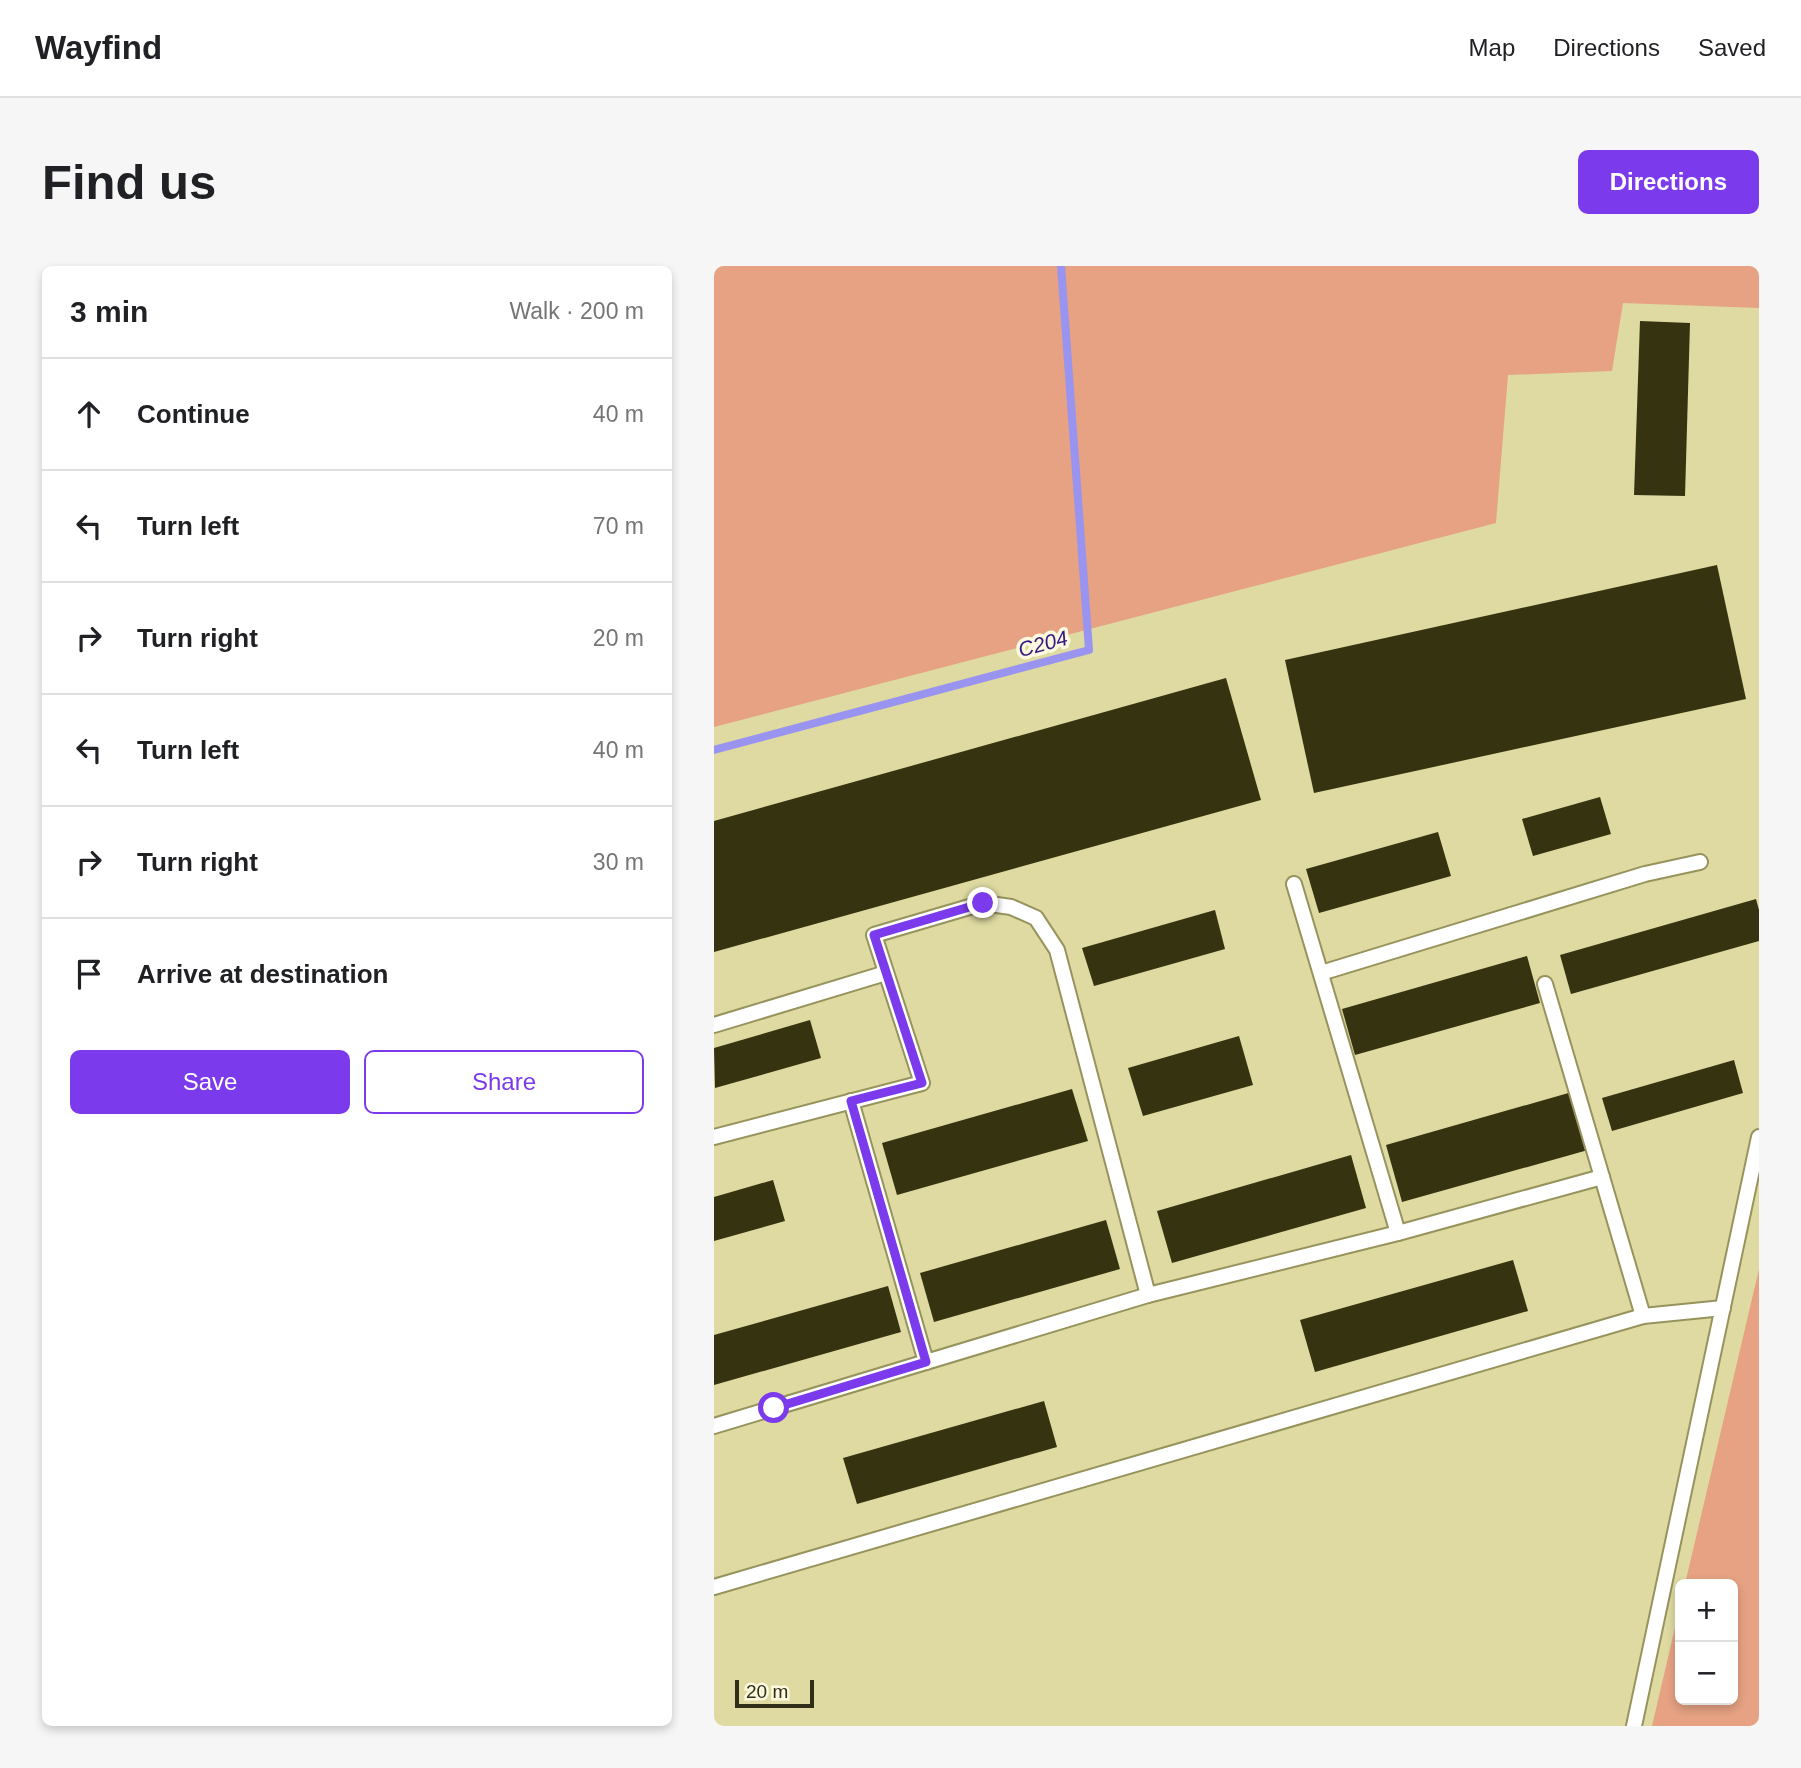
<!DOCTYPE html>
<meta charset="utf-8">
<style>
:root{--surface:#fff;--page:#f6f6f6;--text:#202124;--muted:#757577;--line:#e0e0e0;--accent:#7c3aed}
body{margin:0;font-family:Helvetica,sans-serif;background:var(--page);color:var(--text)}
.controls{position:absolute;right:21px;bottom:21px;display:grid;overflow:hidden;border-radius:10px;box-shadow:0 4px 10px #0003}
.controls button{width:63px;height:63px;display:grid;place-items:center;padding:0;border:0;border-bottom:2px solid var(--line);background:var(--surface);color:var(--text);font:35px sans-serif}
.scale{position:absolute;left:21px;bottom:18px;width:79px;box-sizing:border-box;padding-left:7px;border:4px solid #302e18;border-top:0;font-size:19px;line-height:24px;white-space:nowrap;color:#302e18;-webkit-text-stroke:5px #fbfade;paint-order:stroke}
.stop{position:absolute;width:21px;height:21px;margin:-16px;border:5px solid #7c3aed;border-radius:50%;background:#fff}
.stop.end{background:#7c3aed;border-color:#fff;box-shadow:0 2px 7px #0008}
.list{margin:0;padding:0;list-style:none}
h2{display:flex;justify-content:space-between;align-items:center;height:91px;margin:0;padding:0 28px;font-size:30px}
h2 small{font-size:23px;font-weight:400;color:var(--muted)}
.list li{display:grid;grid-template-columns:46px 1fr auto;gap:21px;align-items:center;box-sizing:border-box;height:112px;padding:0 28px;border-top:2px solid var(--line)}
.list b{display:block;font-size:26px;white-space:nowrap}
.list em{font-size:23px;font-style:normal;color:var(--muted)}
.actions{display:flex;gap:14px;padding:21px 28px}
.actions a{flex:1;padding:16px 0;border:2px solid var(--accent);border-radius:10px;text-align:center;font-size:24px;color:var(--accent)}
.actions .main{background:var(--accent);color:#fff}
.icon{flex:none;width:38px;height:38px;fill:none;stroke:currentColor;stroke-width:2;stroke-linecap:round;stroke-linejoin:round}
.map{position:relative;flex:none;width:1045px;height:1460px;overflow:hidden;border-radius:10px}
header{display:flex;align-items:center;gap:42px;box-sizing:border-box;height:98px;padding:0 35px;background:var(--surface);border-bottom:2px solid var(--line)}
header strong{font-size:33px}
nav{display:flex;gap:38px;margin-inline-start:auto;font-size:24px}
.intro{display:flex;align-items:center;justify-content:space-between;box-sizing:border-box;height:168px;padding:0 42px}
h1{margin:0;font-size:49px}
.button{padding:18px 32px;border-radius:10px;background:var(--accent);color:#fff;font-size:24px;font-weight:700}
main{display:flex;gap:42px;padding:0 42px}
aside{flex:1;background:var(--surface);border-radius:10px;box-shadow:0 4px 10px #0003}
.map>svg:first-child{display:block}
</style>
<header>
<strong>Wayfind</strong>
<nav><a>Map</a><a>Directions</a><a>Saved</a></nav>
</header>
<div class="intro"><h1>Find us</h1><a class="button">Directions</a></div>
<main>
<aside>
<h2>3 min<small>Walk · 200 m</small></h2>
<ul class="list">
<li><svg class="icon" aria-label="ahead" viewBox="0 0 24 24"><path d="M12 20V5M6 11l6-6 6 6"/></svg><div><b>Continue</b></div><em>40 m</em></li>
<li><svg class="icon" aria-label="left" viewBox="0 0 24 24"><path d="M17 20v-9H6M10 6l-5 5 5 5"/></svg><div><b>Turn left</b></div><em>70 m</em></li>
<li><svg class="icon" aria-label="right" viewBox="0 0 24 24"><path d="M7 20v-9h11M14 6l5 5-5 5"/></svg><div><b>Turn right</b></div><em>20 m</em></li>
<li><svg class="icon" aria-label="left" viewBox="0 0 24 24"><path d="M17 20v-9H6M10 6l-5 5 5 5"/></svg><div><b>Turn left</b></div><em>40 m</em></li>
<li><svg class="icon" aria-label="right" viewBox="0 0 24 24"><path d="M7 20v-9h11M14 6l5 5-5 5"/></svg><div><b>Turn right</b></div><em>30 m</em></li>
<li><svg class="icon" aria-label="arrive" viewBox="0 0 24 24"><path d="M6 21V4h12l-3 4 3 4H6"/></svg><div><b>Arrive at destination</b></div></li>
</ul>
<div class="actions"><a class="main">Save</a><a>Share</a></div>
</aside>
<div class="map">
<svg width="1045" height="1460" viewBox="0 0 1045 1460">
<rect width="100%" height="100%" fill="#dedaa2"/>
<g fill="#e6a283">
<path d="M0,0h1045v42l-136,-5 -11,68 -104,4 -12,148 -782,204z"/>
<path d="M1045,1003v457h-107l28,-120v94h53v-116h-48z"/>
</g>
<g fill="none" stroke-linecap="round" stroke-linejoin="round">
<path stroke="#9994ef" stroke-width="8" d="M0,484l375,-100 -28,-384"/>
</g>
<g fill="#363310">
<path d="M926,55l50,2 -5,173 -51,-1z"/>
<path d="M1003,299l29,134 -432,94 -29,-133z"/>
<path d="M512,412l35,122 -547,152v-131z"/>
<path d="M886,531l11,37 -78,22 -11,-37z"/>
<path d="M724,566l13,44 -132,37 -13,-44z"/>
<path d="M1042,633l3,11v31l-188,53 -11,-39z"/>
<path d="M501,644l10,39 -131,37 -12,-38z"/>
<path d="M813,690l13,47 -185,52 -13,-46z"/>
<path d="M96,754l11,38 -106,30 -1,-40z"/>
<path d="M525,770l14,49 -110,31 -15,-48z"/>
<path d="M1020,794l9,33 -131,38 -10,-33z"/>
<path d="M358,823l16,52 -191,54 -15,-52z"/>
<path d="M858,826l16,58 -186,52 -16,-57z"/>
<path d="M637,889l15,53 -194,55 -15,-52z"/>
<path d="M59,914l12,41 -71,20v-44z"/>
<path d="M392,954l14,49 -186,53 -14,-49z"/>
<path d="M799,994l15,51 -213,61 -15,-52z"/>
<path d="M174,1020l13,46 -187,53v-50z"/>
<path d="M330,1135l13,46 -200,57 -14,-46z"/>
</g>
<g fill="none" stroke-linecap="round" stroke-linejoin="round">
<defs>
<g id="service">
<path d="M580,618l104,349"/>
<path d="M607,707l324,-99 55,-12"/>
<path d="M0,759l172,-52"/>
<path d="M137,835l75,261"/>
<path d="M0,871l208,-54 -48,-148 109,-32 28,4 25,11 21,32 91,345 250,-62 204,-56"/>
<path d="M929,1050l80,-8"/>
<path d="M0,1160l434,-131"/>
<path d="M0,1321l929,-271 -98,-332"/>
<path d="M920,1460l125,-589"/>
</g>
</defs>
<use href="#service" stroke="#96935d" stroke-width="18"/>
<use href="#service" stroke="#fff" stroke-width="14"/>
</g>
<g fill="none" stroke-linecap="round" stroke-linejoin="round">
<path stroke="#7c3aed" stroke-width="9" d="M60,1142l152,-46 -75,-261 71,-18 -48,-148 109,-32"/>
</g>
<g text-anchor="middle" stroke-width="7" stroke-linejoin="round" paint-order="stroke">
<g font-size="21" font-style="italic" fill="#331981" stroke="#fbfade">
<text transform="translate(329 378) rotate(-15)" y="7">C204</text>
</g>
</g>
</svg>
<div class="controls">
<button>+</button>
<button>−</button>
</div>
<div class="scale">20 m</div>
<div class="stop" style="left:60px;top:1142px"></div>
<div class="stop end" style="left:269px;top:637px"></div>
</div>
</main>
